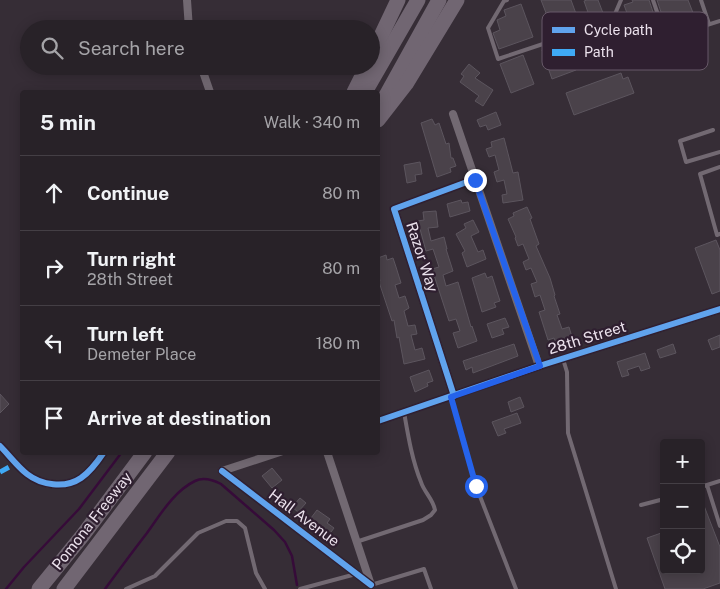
<!DOCTYPE html>
<meta charset="utf-8">
<style>
:root{--surface:#282228;--page:#302a30;--text:#f1f3f6;--muted:#a5a4a8;--line:#443f45}
body{margin:0;font-family:"Public Sans",sans-serif;background:var(--page);color:var(--text)}
.controls{position:absolute;right:15px;bottom:15px;display:grid;overflow:hidden;border-radius:5px;box-shadow:0 2px 12px #0003}
.controls button{width:45px;height:45px;display:grid;place-items:center;padding:0;border:0;border-bottom:1px solid var(--line);background:var(--surface);color:var(--text);font:25px sans-serif}
.stop{position:absolute;width:15px;height:15px;margin:-11px;border:4px solid #2563eb;border-radius:50%;background:#fff}
.stop.end{background:#2563eb;border-color:#fff;box-shadow:0 1px 5px #0008}
.list{margin:0;padding:0;list-style:none}
h2{display:flex;justify-content:space-between;align-items:center;height:65px;margin:0;padding:0 20px;font-size:21px}
h2 small{font-size:16px;font-weight:400;color:var(--muted)}
.list li{display:grid;grid-template-columns:32px 1fr auto;gap:15px;align-items:center;box-sizing:border-box;height:75px;padding:0 20px;border-top:1px solid var(--line)}
.list b{display:block;font-size:19px;white-space:nowrap}
.list p{margin:0;font-size:16px;white-space:nowrap;color:var(--muted)}
.list em{font-size:16px;font-style:normal;color:var(--muted)}
.icon{flex:none;width:28px;height:28px;fill:none;stroke:currentColor;stroke-width:2;stroke-linecap:round;stroke-linejoin:round}
.map{position:relative;flex:none;width:720px;height:589px;overflow:hidden}
.search{position:absolute;background:var(--surface);box-shadow:0 2px 12px #0003;left:20px;top:20px;width:360px;height:55px;display:flex;align-items:center;gap:12px;box-sizing:border-box;padding:0 18px;border-radius:28px;color:var(--muted);font-size:19px}
.panel{position:absolute;background:var(--surface);box-shadow:0 2px 12px #0003;left:20px;top:90px;width:360px;height:365px;border-radius:5px}
.map>svg:first-child{display:block}
</style>
<div class="map">
<svg width="720" height="589" viewBox="0 0 720 589">
<rect width="100%" height="100%" fill="#362d36"/>
<g fill="none" stroke-linecap="round" stroke-linejoin="round">
<g stroke="#360b39" stroke-width="2.5">
<path d="M6,589l18,-22 55,-58 43,-57"/>
<path d="M105,589c14,-19 28,-38 42,-56 13,-18 27,-42 48,-52 8,-4 18,-1 26,3l53,46 11,12 7,14 5,29"/>
</g>
</g>
<g fill="#4a424a" stroke="#5c555e">
<path d="M541,0h30l8,22 -26,9z"/>
<path d="M587,0h11l5,13 -13,5 -6,-17z"/>
<path d="M632,0h17l13,39 -22,9 -16,-43 9,-3z"/>
<path d="M657,0h31l9,23 -29,10z"/>
<path d="M521,4l12,33 -34,12 -6,-16 7,-3 -3,-10 9,-4 -2,-6z"/>
<path d="M565,41l11,29 -24,9 -10,-29z"/>
<path d="M523,55l11,29 -23,9 -11,-29z"/>
<path d="M469,64l11,9 -5,5 18,12 -10,16 -8,-5 4,-5 -19,-14 4,-6 -3,-2z"/>
<path d="M621,73l2,6 5,-2 6,16 -60,22 -8,-22z"/>
<path d="M496,112l5,13 -13,5 -2,-5 -6,2 -3,-7z"/>
<path d="M432,119l3,6 4,-2 7,21 3,-1 2,15h2l3,8 -6,2 1,4 -14,5 -16,-54z"/>
<path d="M504,138l9,35 5,-1 5,28 -20,3 -1,-8 5,-1 -3,-14 -7,2 -3,-10 5,-2 -4,-15 -6,2 -3,-8 6,-2 -1,-5z"/>
<path d="M420,162l2,12 -7,1 1,6 -9,2 -3,-18z"/>
<path d="M461,200l1,3 6,-1 2,9 -20,6 -3,-13z"/>
<path d="M527,207l5,11 -2,1 9,25 -3,2 14,32 5,17 -1,1 6,18 -3,1 5,14 7,-2 3,10 -16,6 -2,-5 -6,2 -9,-28 6,-2 -5,-15 -5,2 -4,-13 6,-2 -6,-14 -5,2 -3,-8 6,-3 -6,-15 -5,2 -3,-8 1,-1 -8,-18 6,-3 -1,-3z"/>
<path d="M436,211l2,16 -10,1 3,13 13,-4 3,12h-1l7,22 -10,4 3,11 12,-4 13,45 1,-1 5,15 -19,7 -5,-15 7,-2 -4,-12 -7,2 -17,-52 7,-2 -6,-18 -7,2 -6,-22h-1l-1,-8 6,-1 -1,-8z"/>
<path d="M473,220l6,12 -8,4 7,16 5,-2 3,9 -19,8 -5,-14 3,-2 -9,-17 10,-6 -2,-4z"/>
<path d="M716,240l4,10v41l-8,3 -17,-46z"/>
<path d="M386,255l1,5 6,-2 3,9 5,16 -6,2 4,13 6,-2 4,12 -5,3 4,15 7,-1 2,9 -6,1 4,15 7,-2 3,11 -21,5 -5,-27 -2,1 -3,-18 -2,1 -13,-39 1,-1 -2,-9v-14z"/>
<path d="M485,273l2,5 5,-2 8,25 -6,2 2,4 -14,5 -10,-34z"/>
<path d="M505,318l4,9 -7,2 2,5 -12,4 -5,-14z"/>
<path d="M720,335v12l-8,3 -4,-10z"/>
<path d="M514,344l4,12 -45,17 -1,-6 -6,3 -3,-9z"/>
<path d="M673,344l3,9 -16,5 -3,-8z"/>
<path d="M645,353l5,15 -9,3 -2,-5 -12,4 2,5 -7,2 -5,-15z"/>
<path d="M429,370l4,11 -6,2 1,3 -13,6 -5,-15z"/>
<path d="M0,394l9,10 -9,9z"/>
<path d="M520,397l4,10 -13,5 -3,-10z"/>
<path d="M517,413l4,10 -17,6 2,4 -8,3 -6,-14z"/>
<path d="M272,468l10,12 -10,8 -10,-12z"/>
<path d="M300,498l6,5 -8,9 -6,-5z"/>
<path d="M701,498l19,49v36l-17,6h-38l-18,-51 17,-6v38h37z"/>
<path d="M317,510l13,9 -3,4 7,5 -6,8 -20,-14z"/>
</g>
<g fill="none" stroke-linecap="round" stroke-linejoin="round">
<g stroke="#726972" stroke-width="4">
<path d="M507,0l-3,1 -16,27 10,31 114,-38 9,-21"/>
<path d="M653,0l13,38 54,-17"/>
<path d="M701,0l8,24"/>
<path d="M713,130l-33,11 6,21 34,-10"/>
<path d="M720,167l-20,7 17,61 3,-1"/>
<path d="M563,359l4,13 1,61 48,156"/>
<path d="M451,397l25,89 40,103"/>
<path d="M707,485l13,-4"/>
<path d="M701,487l6,-2 13,41"/>
<path d="M641,505l23,-6"/>
<path d="M356,542l67,-22 8,-5 4,-5c-2,-11 -11,-18 -14,-28 -9,-22 -13,-47 -17,-70"/>
<path d="M371,585l53,-16 7,20"/>
<path d="M126,589l29,-13 43,-43 28,-12h11l8,7 11,45 9,16"/>
<path d="M300,589l56,-15"/>
</g>
<g stroke="#726972" stroke-width="8">
<path d="M187,0l2,29"/>
<path d="M201,66l9,26"/>
<path d="M453,114l86,252"/>
<path d="M454,396l-60,-187 81,-30"/>
<path d="M378,421l161,-55 181,-57"/>
<path d="M0,446c9,9 17,20 27,28 14,11 38,15 54,4 9,-6 17,-17 23,-26"/>
<path d="M327,452l44,133"/>
<path d="M222,471l149,114"/>
<path d="M222,471l58,-19"/>
</g>
<g stroke="#716672" stroke-width="15">
<path d="M371,57l27,-57"/>
<path d="M354,92l13,-26"/>
<path d="M365,92l53,-92"/>
<path d="M382,103l57,-103"/>
<path d="M378,120l28,-36 51,-84"/>
<path d="M39,589l44,-54 62,-83"/>
<path d="M64,589l104,-137"/>
</g>
<path stroke="#3fa9f5" stroke-width="5" stroke-dasharray="10 5" stroke-linecap="butt" d="M0,472l17,-9"/>
<defs>
<g id="cycleway">
<path d="M454,396l-60,-187 81,-30"/>
<path d="M378,421l161,-55 181,-57"/>
<path d="M0,446c9,9 17,20 27,28 14,11 38,15 54,4 9,-6 17,-17 23,-26"/>
<path d="M222,471l149,114"/>
</g>
</defs>
<use href="#cycleway" stroke="#2f1f30" stroke-width="9"/>
<use href="#cycleway" stroke="#60a3ed" stroke-width="6"/>
</g>
<g fill="none" stroke-linecap="round" stroke-linejoin="round">
<path stroke="#2563eb" stroke-width="6" d="M475,180l65,186 -89,31 25,89"/>
</g>
<g text-anchor="middle" stroke-width="4.5" stroke-linejoin="round" paint-order="stroke">
<g font-size="15" fill="#ebe1ec" stroke="#2f1f30">
<text transform="translate(422 257) rotate(72)" y="5">Razor Way</text>
<text transform="translate(587 338) rotate(-17)" y="5">28th Street</text>
<text transform="translate(304 518) rotate(37)" y="5">Hall Avenue</text>
<text transform="translate(92 521) rotate(-52)" y="5">Pomona Freeway</text>
</g>
</g>
<rect x="542" y="12" width="166" height="58" rx="8" fill="#2f1f30" stroke="#675968" stroke-width="1"/>
<rect x="552" y="27" width="23" height="6" fill="#60a3ed"/>
<rect x="552" y="49" width="23" height="7" fill="#3fa9f5"/>
<g font-size="14" fill="#ebe1ec">
<text x="584" y="35">Cycle path</text>
<text x="584" y="57">Path</text>
</g>
</svg>
<div class="controls">
<button>+</button>
<button>−</button>
<button><svg class="icon" aria-label="locate" viewBox="0 0 24 24"><circle cx="12" cy="12" r="6"/><path d="M12 2v4M12 18v4M2 12h4M18 12h4"/></svg></button>
</div>
<div class="stop" style="left:476px;top:486px"></div>
<div class="stop end" style="left:475px;top:180px"></div>
<div class="search"><svg class="icon" aria-label="search" viewBox="0 0 24 24"><circle cx="10" cy="10" r="6"/><path d="M15 15l6 6"/></svg>Search here</div>
<section class="panel">
<h2>5 min<small>Walk · 340 m</small></h2>
<ul class="list">
<li><svg class="icon" aria-label="ahead" viewBox="0 0 24 24"><path d="M12 20V5M6 11l6-6 6 6"/></svg><div><b>Continue</b></div><em>80 m</em></li>
<li><svg class="icon" aria-label="right" viewBox="0 0 24 24"><path d="M7 20v-9h11M14 6l5 5-5 5"/></svg><div><b>Turn right</b><p>28th Street</p></div><em>80 m</em></li>
<li><svg class="icon" aria-label="left" viewBox="0 0 24 24"><path d="M17 20v-9H6M10 6l-5 5 5 5"/></svg><div><b>Turn left</b><p>Demeter Place</p></div><em>180 m</em></li>
<li><svg class="icon" aria-label="arrive" viewBox="0 0 24 24"><path d="M6 21V4h12l-3 4 3 4H6"/></svg><div><b>Arrive at destination</b></div></li>
</ul>
</section>
</div>
